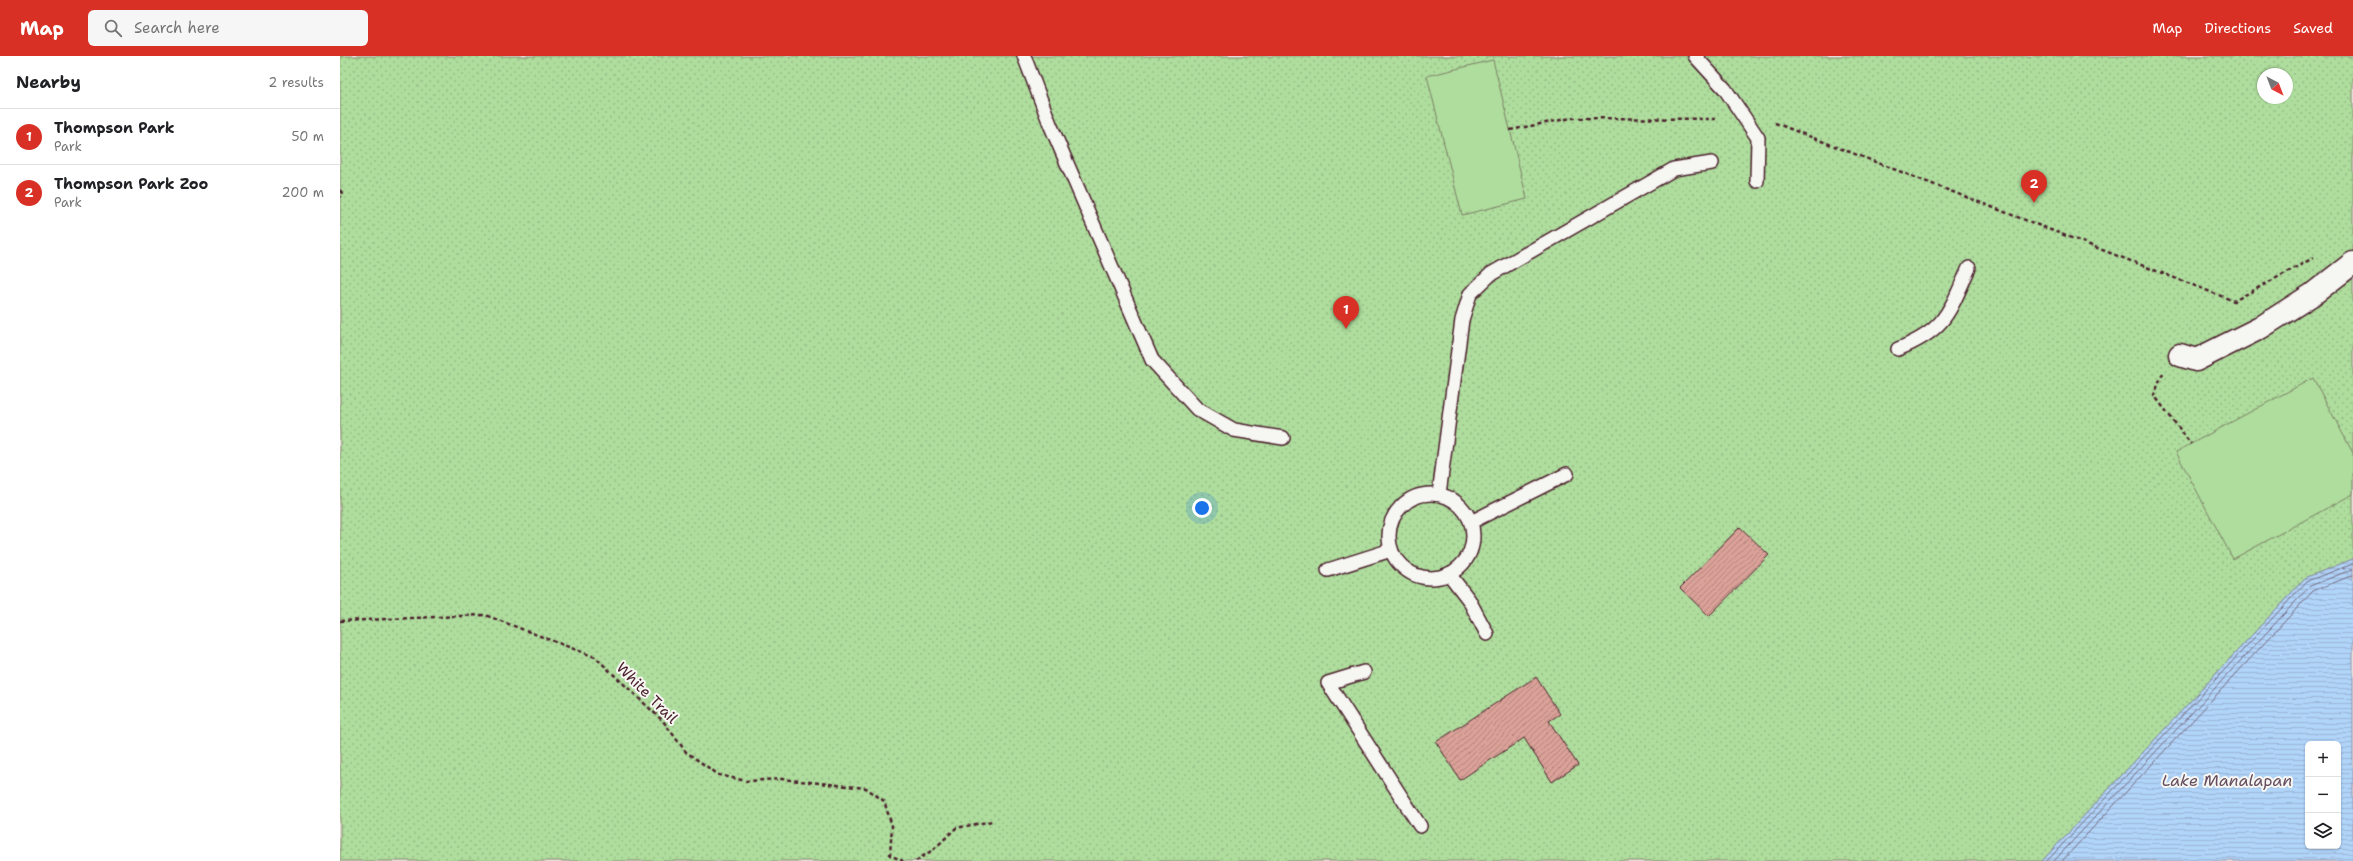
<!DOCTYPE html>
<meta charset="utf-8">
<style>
:root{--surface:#fff;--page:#f6f6f6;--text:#202124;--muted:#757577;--line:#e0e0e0;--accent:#d93025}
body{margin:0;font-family:"Shantell Sans",sans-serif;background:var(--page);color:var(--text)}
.controls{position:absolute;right:12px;bottom:12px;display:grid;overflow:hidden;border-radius:6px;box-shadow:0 1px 3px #0004}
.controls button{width:36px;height:36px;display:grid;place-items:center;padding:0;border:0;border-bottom:1px solid var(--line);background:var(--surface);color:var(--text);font:20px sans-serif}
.compass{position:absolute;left:1917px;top:12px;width:36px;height:36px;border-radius:50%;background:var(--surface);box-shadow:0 1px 3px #0004;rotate:138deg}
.you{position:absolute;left:862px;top:452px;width:14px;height:14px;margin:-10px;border:3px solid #fff;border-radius:50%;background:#1a73e8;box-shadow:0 0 0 6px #1a73e833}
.badge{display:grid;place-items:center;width:26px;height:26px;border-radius:50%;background:var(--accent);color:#fff;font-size:13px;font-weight:700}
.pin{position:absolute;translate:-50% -33px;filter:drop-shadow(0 1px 2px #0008)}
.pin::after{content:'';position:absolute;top:21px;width:14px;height:12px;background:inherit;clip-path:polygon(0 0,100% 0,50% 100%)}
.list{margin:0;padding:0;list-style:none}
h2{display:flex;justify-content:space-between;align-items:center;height:52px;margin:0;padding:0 16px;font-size:17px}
h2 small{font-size:13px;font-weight:400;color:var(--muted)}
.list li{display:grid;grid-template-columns:26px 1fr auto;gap:12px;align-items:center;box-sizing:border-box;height:56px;padding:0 16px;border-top:1px solid var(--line)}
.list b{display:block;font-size:15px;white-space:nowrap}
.list p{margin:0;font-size:13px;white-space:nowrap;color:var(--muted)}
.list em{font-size:13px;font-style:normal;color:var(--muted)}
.icon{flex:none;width:22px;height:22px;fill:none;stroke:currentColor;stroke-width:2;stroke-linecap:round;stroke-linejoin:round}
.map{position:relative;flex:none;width:2013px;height:805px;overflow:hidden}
header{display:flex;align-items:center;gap:24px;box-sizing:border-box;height:56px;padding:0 20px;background:var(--accent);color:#fff}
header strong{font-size:19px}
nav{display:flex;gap:22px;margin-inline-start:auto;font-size:14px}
.search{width:280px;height:36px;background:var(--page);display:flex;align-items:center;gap:10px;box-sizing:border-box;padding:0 14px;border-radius:6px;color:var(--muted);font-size:15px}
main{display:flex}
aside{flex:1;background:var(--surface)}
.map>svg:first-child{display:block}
</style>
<header>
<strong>Map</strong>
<div class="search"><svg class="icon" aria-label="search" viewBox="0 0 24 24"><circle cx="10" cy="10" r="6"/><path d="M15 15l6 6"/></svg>Search here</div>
<nav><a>Map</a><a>Directions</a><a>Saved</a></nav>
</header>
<main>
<aside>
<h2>Nearby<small>2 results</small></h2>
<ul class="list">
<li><span class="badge">1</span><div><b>Thompson Park</b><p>Park</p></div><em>50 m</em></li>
<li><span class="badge">2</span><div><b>Thompson Park Zoo</b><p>Park</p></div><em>200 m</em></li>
</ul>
</aside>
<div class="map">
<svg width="2013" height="805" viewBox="0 0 2013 805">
<defs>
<pattern id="park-dots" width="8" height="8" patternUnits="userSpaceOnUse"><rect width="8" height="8" fill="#aedd9d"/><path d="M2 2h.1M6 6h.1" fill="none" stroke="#97bd87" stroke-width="1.8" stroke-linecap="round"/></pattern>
<pattern id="water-rules" width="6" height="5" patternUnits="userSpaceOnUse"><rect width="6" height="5" fill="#b1d4f9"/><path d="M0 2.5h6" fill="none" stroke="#9ab6d6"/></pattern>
<pattern id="building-hatch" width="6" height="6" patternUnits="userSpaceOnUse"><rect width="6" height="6" fill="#daa198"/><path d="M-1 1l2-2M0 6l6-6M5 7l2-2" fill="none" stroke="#b3837c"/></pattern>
</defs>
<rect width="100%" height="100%" fill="#f0e5e0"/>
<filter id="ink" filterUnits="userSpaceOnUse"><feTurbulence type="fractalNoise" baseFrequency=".025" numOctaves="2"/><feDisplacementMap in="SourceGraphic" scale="8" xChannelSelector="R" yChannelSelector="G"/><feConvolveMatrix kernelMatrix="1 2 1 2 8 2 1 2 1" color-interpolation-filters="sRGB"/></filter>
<g filter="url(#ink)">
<path fill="url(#park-dots)" stroke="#7c7e64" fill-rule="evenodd" d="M0,0h2013v503l-48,19 -263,283h-1702zM1923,18h24v24h-24z"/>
<g fill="#aedd9d" stroke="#7c7e64">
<path d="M1153,4l34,139 -65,16 -35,-139z"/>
<path d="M1973,322l40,75v41l-120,65 -57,-107z"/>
</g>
<path fill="url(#water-rules)" stroke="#888ca7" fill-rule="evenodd" d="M2013,503v302h-311l263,-283zM1968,688h30v102h-30z"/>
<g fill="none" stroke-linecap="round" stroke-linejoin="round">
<g stroke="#73677d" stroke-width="1">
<path d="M1707,805l260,-280 46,-17"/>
<path d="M1714,805l256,-275 43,-17"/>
<path d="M1722,805l251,-270 40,-16"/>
</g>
</g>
<g fill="url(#building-hatch)" stroke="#4a1f2b">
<path d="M1400,471l29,28 -60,61 -29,-28z"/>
<path d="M1196,621l24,37 -11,7 29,44 -26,17 -28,-44 -64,42 -24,-38z"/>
</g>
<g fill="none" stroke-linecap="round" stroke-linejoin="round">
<defs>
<g id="lane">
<path d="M684,0l26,68 102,236 45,49 37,21 49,8"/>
<path d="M1355,0l30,33 33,49 -1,43"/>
<path d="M1558,293c48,-19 51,-37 71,-81"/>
<circle cx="1091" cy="480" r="42"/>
<path d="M1099,438l23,-174 8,-26 21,-20 183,-105 38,-6"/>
<path d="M1131,466l96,-48"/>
<path d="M988,514l63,-20"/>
<path d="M1109,518l20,26 18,34"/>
<path d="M1024,616l-36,11 92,143"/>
</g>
<path id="street" d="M1840,299l16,5 64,-32 53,-34 40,-31"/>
</defs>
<use href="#lane" stroke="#4a1f2b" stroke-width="16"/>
<use href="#street" stroke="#4a1f2b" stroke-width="25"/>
<g stroke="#4a1f2b" stroke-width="2.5" stroke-dasharray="4 3" stroke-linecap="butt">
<path d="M1435,67l459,178 79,-43"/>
<path d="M1170,74l61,-12 147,1"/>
<path d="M0,134l2,3 -2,4"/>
<path d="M1823,317l-9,22 37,49"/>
<path d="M0,565l145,-6 110,42 68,64 23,31 33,23 27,6 35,-2 85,9 18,13 8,25 -2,29 13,6"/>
<path d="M576,805l18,-12 22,-21 36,-7"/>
</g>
<use href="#lane" stroke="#f6f6f2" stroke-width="13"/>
<use href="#street" stroke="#f6f6f2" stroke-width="22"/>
</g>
</g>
<g text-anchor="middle" stroke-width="4" stroke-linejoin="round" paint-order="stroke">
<g font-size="15" fill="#4a1f2b" stroke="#f6f6f2">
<text transform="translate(307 637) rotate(45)" y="5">White Trail</text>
</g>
<g font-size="16" font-style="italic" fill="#644c5e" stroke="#f6f6f2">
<text x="1887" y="730">Lake Manalapan</text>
</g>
</g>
</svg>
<div class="controls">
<button>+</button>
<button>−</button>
<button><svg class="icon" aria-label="layers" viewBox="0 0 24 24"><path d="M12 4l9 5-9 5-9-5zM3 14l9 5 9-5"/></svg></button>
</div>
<svg class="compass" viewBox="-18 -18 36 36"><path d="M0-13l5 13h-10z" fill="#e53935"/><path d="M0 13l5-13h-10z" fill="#757577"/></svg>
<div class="you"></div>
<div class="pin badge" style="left:1006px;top:273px">1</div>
<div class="pin badge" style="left:1694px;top:147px">2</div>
</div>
</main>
